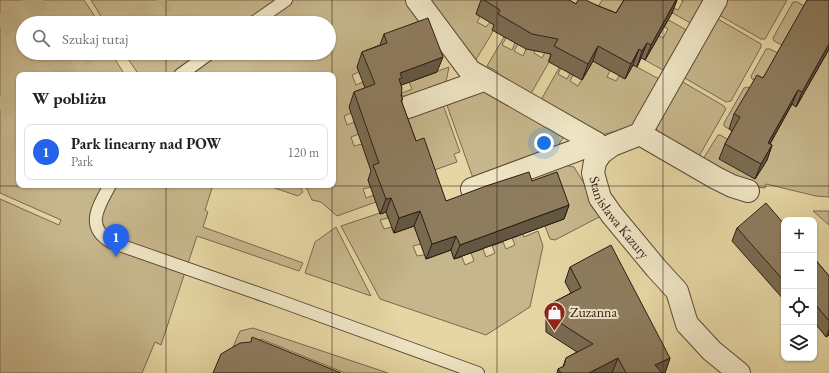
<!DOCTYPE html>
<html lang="pl">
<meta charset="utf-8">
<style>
:root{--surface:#fff;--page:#f6f6f6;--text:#222;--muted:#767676;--line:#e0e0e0;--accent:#2563eb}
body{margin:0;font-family:"EB Garamond",serif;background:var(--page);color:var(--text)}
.controls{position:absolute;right:12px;bottom:12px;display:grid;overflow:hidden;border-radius:8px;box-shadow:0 1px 3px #0004}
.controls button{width:36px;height:36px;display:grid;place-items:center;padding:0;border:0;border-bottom:1px solid var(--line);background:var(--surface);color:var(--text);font:20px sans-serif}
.you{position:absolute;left:544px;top:143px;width:14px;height:14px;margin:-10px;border:3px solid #fff;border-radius:50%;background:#1a73e8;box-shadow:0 0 0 6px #1a73e833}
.badge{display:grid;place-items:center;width:26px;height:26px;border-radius:50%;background:var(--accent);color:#fff;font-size:13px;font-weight:700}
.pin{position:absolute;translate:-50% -33px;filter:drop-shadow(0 1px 2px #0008)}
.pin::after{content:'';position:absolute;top:21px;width:14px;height:12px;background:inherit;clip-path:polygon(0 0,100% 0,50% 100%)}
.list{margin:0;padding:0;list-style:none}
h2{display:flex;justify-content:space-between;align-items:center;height:52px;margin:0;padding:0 16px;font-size:17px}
h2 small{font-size:13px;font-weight:400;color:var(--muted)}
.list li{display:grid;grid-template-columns:26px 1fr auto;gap:12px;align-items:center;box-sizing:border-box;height:56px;margin:0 8px 8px;padding:0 8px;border:1px solid var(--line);border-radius:8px}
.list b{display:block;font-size:15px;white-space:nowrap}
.list p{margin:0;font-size:13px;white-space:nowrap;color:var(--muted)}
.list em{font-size:13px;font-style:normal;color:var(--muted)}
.icon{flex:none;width:22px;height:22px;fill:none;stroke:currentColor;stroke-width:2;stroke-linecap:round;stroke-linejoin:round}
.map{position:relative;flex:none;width:829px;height:373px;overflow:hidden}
.search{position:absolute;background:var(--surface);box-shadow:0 1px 3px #0004;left:16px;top:16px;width:320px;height:44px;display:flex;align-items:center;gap:10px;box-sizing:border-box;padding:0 14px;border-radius:22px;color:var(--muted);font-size:15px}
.panel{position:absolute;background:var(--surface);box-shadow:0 1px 3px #0004;left:16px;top:72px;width:320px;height:116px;border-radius:8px}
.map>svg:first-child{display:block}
</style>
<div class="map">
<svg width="829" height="373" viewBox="0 0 829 373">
<rect width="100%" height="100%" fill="#e5d6a3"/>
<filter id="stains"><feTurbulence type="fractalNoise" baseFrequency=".005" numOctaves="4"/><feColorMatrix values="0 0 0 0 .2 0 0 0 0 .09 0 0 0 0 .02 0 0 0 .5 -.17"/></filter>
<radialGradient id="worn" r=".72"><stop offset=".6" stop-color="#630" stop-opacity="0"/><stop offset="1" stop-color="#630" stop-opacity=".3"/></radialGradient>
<g fill="#c6b68b" stroke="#7a6850">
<path d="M0,0h84l15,23h-76v30h88l14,22h-106v110h194l-8,25 3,2 -5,15 100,36 -4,8 -102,-35 -36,109 -6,-3 -13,31h-142v-174l59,26 2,-5 -61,-27z"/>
<path d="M91,0h393l-8,14 4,3 -3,5 9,5 4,-5 5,3 -4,10 -16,26 -45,-35 -73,41 2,5 -7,3 4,10 7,-3 6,17 -18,14 -7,3 3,9 7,-3 5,12 -8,3 3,9 8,-2 10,26 -4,10 3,7 -8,2 3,9 8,-3 2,7 -39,14 -16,-14 -9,-2 -7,-15h28v-110h-194l-15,-22h205v-30h-224z"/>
<path d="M602,0h26l-11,19 -27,2z"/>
<path d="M681,0h27l-14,25 -25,-14 2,-4 7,3 5,-9z"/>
<path d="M724,0h63l-22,39h-4l-42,-24z"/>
<path d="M793,2h4l9,5 -22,39 -10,-5 -1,-3z"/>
<path d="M665,18l25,14 -22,41 -23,-13 11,-19v-7l7,4 5,-9 -7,-4z"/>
<path d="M718,19l43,25v3l-30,54 -5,1 -43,-25z"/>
<path d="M504,37l2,1 -4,7 10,5 3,-7 3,1 -4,7 9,5 3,-7 11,-2 -3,6 8,5 3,-6 6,3 -3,6 1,1 -20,35 -33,-22 2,-3 -11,-6z"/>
<path d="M766,49h4l10,5 -18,31 -10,-6 -1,-3z"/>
<path d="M829,49v148l-13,-1 -50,-12 -1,4 -9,-1 -53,-28 15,-24h2l42,23 30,-54 4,2z"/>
<path d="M593,61l17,10 -3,6 9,4 3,-5 14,-11 30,16 -25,44 -40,11 -57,-36 18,-32h2l-3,6 9,5 3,-6 3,2 -3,6 8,5z"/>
<path d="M449,67l-4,20 -35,12 -13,-6 3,-8 2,8 10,-4 -3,-7z"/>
<path d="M681,81l43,25 2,3 -28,49 -39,-19 -4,-17z"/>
<path d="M748,87l4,3 -23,39 -5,-3v-3l20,-35z"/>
<path d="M487,89l79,44 -11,18 -82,27 -28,-78z"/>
<path d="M442,102l18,50 -6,2 3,8 -31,11 -26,-60z"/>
<path d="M558,164l16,3 27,44v5l-46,24 -5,-1 -5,-13 -18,-31 -3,-18z"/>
<path d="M266,185h33l4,7 -5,4z"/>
<path d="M813,211h16v14z"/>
<path d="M386,212l2,6 -8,2 4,9 7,-2 3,6 20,-7 7,18 -8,2 4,10 34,-6 3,9 8,-2 3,8 9,-4 -3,-8 12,-4 3,8 9,-4 -3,-7 11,-4 3,7 9,-4 -3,-7 6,-2 -1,-4 5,-1 2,6 14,-6 5,15 -13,61 -44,28 -106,-36 -39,-73 39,-13v1z"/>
<path d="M336,227l35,69 -66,-23 10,-31z"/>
<path d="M253,328l135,45h-43l-84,-34 -7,16 -24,-1 10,-23z"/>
</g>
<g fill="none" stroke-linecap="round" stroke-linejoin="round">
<g stroke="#c0b186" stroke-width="22" stroke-dasharray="22 11" stroke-linecap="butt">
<path d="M133,23l34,-23"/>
<path d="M0,27l43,-27"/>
<path d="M53,75l34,-22"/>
<path d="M0,109l19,-12"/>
</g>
<defs>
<g id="service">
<path d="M253,23l33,-23"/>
<path d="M180,75l30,-22"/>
<path d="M110,185c-11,21 -26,41 1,57l166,58 201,73"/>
</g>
<g id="minor">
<path d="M417,0l53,71 126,72"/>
<path id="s1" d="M716,0l-76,134 -28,11 -11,8 -6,9 -2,11 7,25 12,17 44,53 21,23 10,33 25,27 27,22"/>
<path d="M408,107l76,-27"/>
<path d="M640,134l76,44 16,8 16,5"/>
<path d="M472,189l124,-46 5,9"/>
</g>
</defs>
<use href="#service" stroke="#5b4a38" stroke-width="14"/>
<use href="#minor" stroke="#5b4a38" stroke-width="24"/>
<use href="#service" stroke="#eee4c3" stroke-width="12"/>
<use href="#minor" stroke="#eee4c3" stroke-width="22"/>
</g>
<g fill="#796b51" stroke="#2d1b14">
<path d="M481,0h88l7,4 20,1 20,8 8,-13h53l-5,13 -27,47 -4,-2 -4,9 -4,-2 -8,14 -32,-18 -11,19 -33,-18 2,-8 -25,-5 -34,-19 2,-5 -18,-11z"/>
<path d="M384,34l53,38 -36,13 1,18 14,38 30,60 86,-20 37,24 -5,14 -110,40 -3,-9 -25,9 -12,-33 -20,7 -8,-21 -6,2 -12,-34 3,-9 -22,-64 5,-15 11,-4 -8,-21 5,-15 18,-7z"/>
<path d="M829,49l-33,58 -4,-3 -22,40 2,1 -5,15 -12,19 -36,-20 6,-15 7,-13 -3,-2 5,-15 29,-36z"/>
<path d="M784,224v76l-52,-59 5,-13z"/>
<path d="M814,258l15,18v59l-3,2 -12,-15z"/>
<path d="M570,267l100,91 -5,15h-108l1,-4 5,-2 3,-9 11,-6 -31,-20v-14l6,-15 19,-10 -6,-11z"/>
</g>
<g fill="#635742" stroke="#2d1b14">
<path d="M676,0h1l-5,13 -27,47 6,-15z"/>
<path d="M647,43l-6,15 -4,9 5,-16z"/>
<path d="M829,44v5l-33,58 6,-15z"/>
<path d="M598,46l-5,15 -11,19 6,-16z"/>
<path d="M639,49l-6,16 -8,14 6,-15z"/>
<path d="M443,57l-6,15 -38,14 -2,6 3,-19z"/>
<path d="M798,90l-6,14 -30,54 6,-15z"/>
<path d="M772,145l-5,15 -12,19 6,-15z"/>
<path d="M391,198l-5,14 -6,2 6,-15z"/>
<path d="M569,205l-5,14 -110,40 6,-14z"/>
<path d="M420,211l-6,15 -20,7 5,-15z"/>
<path d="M456,236l-5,14 -25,9 6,-15z"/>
<path d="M829,330v5l-3,2z"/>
<path d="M618,358l-6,15h-23z"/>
<path d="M670,358l-5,15h-12l2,-8z"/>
</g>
<g fill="#8d7c5e" stroke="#2d1b14">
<path d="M484,0h85l7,4 2,-4h8l10,5 20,8 8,-13h52l-25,45 -4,-2 -5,8 -3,-2 -8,15 -33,-18 -10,18 -34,-18 4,-7 -26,-5 -34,-20 2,-4z"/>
<path d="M807,0h22v44l-27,48 -4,-2 -30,53 4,2 -11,19 -36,-20 15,-27 -6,-3 23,-39 6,3z"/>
<path d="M428,18l15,39 -43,16 2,5 -3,1 3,9 -1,8 2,3 -2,1 15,41 8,-3 22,63 40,-15 43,-14 3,9 25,-9 12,33 -109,40 -4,-9 -24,8 -12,-33 -21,7 -8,-20 -5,1 -13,-34 6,-2 -25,-71 21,-8 -13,-32 25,-9 -3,-9z"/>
<path d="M766,203l18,21v57l-47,-53z"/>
<path d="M611,245l59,113 -15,7 7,8h-36l-8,-15 -29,15h-28l-3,-4 6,-3 2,-8 27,-14 -42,-27 1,-14 29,-15 -11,-21z"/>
<path d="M814,258l15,18v45l-14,-17 -1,1z"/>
<path d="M252,337l89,36h-128l8,-19 19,-11 11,-1z"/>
</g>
<path fill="none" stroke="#2d1b14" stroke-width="1" stroke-opacity="0.55" d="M166,0v23M332,0v75M497,0v373M663,0v373M166,53v22M166,185v188M332,185v188M0,186h829"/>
<defs>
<symbol id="shop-pin" viewBox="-11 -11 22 30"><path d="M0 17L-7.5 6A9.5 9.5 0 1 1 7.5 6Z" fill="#8f2418" stroke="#eee4c3"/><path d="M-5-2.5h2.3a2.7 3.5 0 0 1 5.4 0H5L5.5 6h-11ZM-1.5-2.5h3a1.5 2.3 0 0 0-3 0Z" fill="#fff"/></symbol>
</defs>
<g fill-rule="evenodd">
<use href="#shop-pin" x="542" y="300" width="25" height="34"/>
</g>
<g text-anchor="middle" stroke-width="4" stroke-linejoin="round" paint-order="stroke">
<g font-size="14" fill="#2d1b14" stroke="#eee4c3">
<text dy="5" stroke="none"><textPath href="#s1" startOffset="272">Stanisława Kazury</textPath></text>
</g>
<g font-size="14" fill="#2d1b14" stroke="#eee4c3" text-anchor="start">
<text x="570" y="317">Zuzanna</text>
</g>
</g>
<rect width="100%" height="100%" filter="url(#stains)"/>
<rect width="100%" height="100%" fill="url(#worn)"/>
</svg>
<div class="controls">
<button>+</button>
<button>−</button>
<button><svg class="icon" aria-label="locate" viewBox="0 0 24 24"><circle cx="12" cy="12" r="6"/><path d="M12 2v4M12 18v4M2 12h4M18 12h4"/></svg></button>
<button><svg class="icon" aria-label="layers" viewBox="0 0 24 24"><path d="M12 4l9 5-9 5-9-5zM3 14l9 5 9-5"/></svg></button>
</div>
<div class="you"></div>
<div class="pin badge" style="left:116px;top:257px">1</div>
<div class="search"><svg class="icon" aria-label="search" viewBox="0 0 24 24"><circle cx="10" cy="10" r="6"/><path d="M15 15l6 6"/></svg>Szukaj tutaj</div>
<section class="panel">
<h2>W pobliżu<small></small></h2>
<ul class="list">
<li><span class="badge">1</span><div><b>Park linearny nad POW</b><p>Park</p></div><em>120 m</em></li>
</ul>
</section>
</div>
